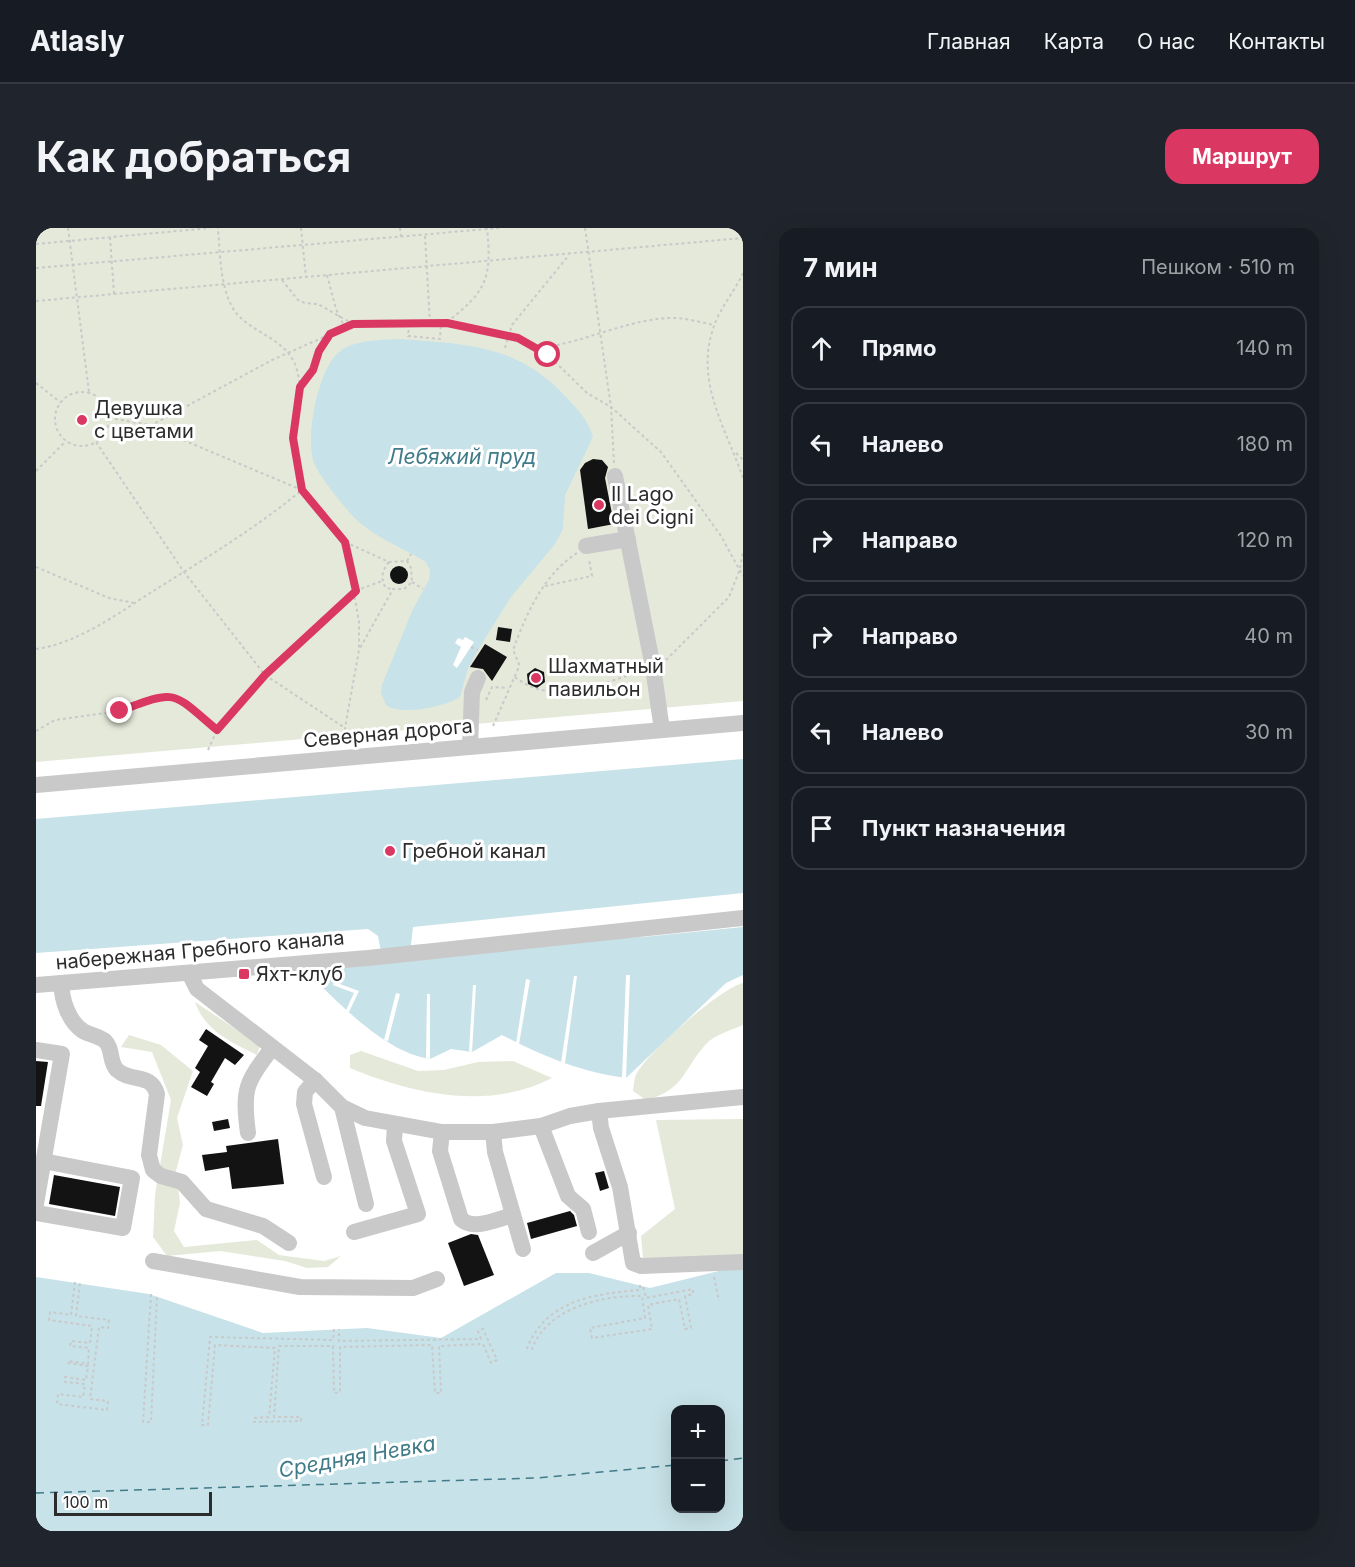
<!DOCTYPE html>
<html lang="ru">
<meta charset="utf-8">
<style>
:root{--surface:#171b24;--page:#20242c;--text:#f1f3f6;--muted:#9ea1a6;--line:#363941;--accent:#da3863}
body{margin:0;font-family:Inter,sans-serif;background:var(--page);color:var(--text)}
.controls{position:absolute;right:18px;bottom:18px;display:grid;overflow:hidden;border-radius:12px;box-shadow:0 6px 24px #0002}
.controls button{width:54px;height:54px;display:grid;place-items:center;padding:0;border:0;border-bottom:2px solid var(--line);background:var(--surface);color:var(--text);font:30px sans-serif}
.scale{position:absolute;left:18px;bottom:15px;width:158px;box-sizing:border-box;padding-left:6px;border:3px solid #2c2c2c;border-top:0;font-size:16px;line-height:21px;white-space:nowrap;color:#2c2c2c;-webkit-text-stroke:4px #fff;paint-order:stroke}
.stop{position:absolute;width:18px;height:18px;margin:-14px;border:4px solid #da3863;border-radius:50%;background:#fff}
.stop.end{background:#da3863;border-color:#fff;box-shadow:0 2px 6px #0008}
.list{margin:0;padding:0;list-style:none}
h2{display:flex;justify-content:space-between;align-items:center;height:78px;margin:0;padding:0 24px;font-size:26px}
h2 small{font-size:20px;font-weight:400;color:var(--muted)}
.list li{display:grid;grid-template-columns:39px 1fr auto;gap:18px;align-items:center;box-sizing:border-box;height:84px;margin:0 12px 12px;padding:0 12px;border:2px solid var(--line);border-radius:18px}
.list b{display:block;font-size:22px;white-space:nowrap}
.list em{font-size:20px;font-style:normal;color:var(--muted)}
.icon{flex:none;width:33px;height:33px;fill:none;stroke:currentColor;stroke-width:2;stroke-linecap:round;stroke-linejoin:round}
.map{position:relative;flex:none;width:707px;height:1303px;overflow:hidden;border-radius:18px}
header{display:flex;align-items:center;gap:36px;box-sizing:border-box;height:84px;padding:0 30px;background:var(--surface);border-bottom:2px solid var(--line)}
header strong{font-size:28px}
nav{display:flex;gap:33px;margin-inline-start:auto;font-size:21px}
.intro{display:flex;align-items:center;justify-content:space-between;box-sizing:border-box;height:144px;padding:0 36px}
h1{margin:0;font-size:42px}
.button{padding:15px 27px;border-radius:18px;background:var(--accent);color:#fff;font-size:21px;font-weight:700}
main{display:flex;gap:36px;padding:0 36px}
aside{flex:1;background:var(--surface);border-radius:18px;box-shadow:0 6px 24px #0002}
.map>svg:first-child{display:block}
</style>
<header>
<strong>Atlasly</strong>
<nav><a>Главная</a><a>Карта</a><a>О нас</a><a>Контакты</a></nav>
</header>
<div class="intro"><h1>Как добраться</h1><a class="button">Маршрут</a></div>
<main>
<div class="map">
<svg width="707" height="1303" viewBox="0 0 707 1303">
<rect width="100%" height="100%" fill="#fff"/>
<g fill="#e5e9da">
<path d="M0,0h707v473l-707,61z"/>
<path d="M707,755v42c-11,5 -29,10 -37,19 -23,25 -21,46 -60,56l-13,-9c1,-6 1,-14 4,-18 12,-22 84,-85 106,-90z"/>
<path d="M159,774l65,43 -3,10c-26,-13 -52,-24 -62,-53z"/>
<path d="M93,807l32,10 32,26 -16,47 6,27 -7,26 4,32 -6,28 10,16 73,-7 22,15 45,6 17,-5 -13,11 -21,1 -22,-7 -65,-10 -53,5 -14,-19 2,-42 16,-95 -19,-48 -31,-5z"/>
<path d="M325,823l57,20 26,-1 34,-8 35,-1 39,17c-63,33 -140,16 -202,-10v-13z"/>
<path d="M707,891v139h-100l-2,-22 34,-27 -19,-89z"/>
</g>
<g fill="#c7e2e8" fill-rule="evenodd">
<path d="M365,111c64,5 118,6 164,57 13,14 22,22 28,41l-28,58 -2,34 -8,15 -44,53 -33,53 -10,18 -8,29c-15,10 -60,19 -74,8l-5,-12 1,-8 30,-74 17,-31 1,-10 -4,-8c-26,-16 -56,-26 -76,-49 -10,-12 -33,-39 -37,-53 -7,-26 5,-91 26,-108 16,-13 43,-12 62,-13z"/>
<path d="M707,531v134l-330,34 -2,18 232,-8 100,-10v48l-17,8 -100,95c-44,-5 -86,-23 -124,-43l-30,17 -21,-3 -21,10c-41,-6 -82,-47 -110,-74l7,-17 54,-16 -3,-16 -10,-7 -332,24v-134z"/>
<path d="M695,1040l12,1v262h-707v-254l113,17 114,39 104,-5 74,10 115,-65h33l61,15zM640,1182h44v98h-44z"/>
</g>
<g fill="#fff">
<path d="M429,409l9,5 -17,26 -4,-3 8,-18 -6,-4 3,-5 5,2z"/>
<path d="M590,747h4l-4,103h-4z"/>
<path d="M538,748h3l-12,87h-4z"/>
<path d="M490,751l4,1 -11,64h-3z"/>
<path d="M298,754l25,9 -10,21 -3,-2 8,-17 -21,-8z"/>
<path d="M437,757h3l-4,67 -3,-1z"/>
<path d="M360,765l4,1 -12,47 -4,-1z"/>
<path d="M391,766h3v65l-4,-1z"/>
</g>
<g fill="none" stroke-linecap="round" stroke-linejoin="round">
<g stroke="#407b89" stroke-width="1.5" stroke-dasharray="8 6" stroke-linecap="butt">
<path d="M684,1233l23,-3"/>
<path d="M0,1265l501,-15 139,-13"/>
</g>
</g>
<g fill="#131313">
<path d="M557,231l9,1 6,7 -3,11 9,46 -26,5 -8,-59 5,-7z"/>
<circle cx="363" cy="347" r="9"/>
<path d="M462,399l14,2 -2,13 -14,-2z"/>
<path d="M449,416l22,13 -15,24 -9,-12 -13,-2z"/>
<path d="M499,440l9,4 1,10 -8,6 -9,-4 -1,-10z"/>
<path d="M170,801l38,26 -9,10 -10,-7 -14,24 3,2 -7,12 -16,-9 9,-15 -5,-4 13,-22 -9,-6z"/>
<path d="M0,833l12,1 -7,44h-5z"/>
<path d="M192,891l2,9 -16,3 -2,-9z"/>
<path d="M242,911l6,45 -52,5 -3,-22 -24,4 -3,-16 25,-3 -1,-6z"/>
<path d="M568,943l5,17 -9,3 -5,-18z"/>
<path d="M18,947l66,12 -5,29 -66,-12z"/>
<path d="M534,983l4,4 3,11 -46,13 -4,-16z"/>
<path d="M435,1006l7,1 16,40 -30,11 -16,-43z"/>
</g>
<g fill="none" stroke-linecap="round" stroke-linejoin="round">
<g stroke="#c9c9c9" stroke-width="2" stroke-dasharray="3 3" stroke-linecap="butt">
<path d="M32,0l21,164"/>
<path d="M265,0l5,49"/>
<path d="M364,0l1,9"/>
<path d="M549,0l26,179 3,56"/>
<path d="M389,8l5,87"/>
<path d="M74,9l4,57"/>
<path d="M0,16l174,-16"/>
<path d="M0,40l463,-40"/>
<path d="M707,45c-8,18 -23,35 -29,53 -20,55 12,102 29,152"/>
<path d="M291,47l9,34 9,19"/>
<path d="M246,52l16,20 7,3 13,1 35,20"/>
<path d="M0,73l707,-63"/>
<path d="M411,94c40,-31 45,-44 40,-94"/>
<path d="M373,96l-1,12 32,3 1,-17"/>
<path d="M469,120l7,-23 57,-70"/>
<path d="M503,120c44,-5 84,-27 128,-30 16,-1 32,4 47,7"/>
<path d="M0,155l24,19"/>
<path d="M264,159c14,-15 17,-35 29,-51"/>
<circle cx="46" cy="191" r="27"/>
<path d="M73,190l36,6 157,66 43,52 14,80v28l-14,78 3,11"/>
<path d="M114,198l122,-66 81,-36 94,-1 71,15 30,17 39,38 24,14 50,45 60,84 22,40"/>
<path d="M60,214l88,130 81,103 80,53"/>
<path d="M700,225l7,7"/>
<path d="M0,243l30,-30"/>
<path d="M309,314l44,20 18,-1 4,7 1,14 -8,7h-11l-33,59"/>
<path d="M371,333l4,-7"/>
<path d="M353,334c-7,8 -9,17 -3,26l7,1"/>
<path d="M0,339l73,31 25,5"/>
<path d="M376,354l11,7"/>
<path d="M509,358l47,-10 -3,-17"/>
<path d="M435,419l7,3"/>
<path d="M0,421c44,-6 85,-38 122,-61 50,-31 99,-61 144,-98 -3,-17 -10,-38 -9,-55 2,-23 11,-45 3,-68 -11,-32 -51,-34 -65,-62 -11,-23 -11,-52 -13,-77"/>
<path d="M630,432l63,-63 11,-28 3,-18"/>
<path d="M479,449c37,30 86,7 126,-6"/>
<path d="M450,472l6,-13 16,1"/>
<path d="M457,498l25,-57 1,-5 -6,-14c13,-36 31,-76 64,-97"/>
<path d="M0,503l19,-11 65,-9 48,-16 13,4 36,31 48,-55 90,-84 27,-10"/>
<path d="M172,522l9,-20"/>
<path d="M678,1049l5,24"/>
<path d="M39,1054l-4,33 -21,-3 -1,8 43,6 -2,17 -19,-2 -1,5 19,2 -1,16 -20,-3v2l20,3 -2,14 -21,-3v5l20,2 -2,13 -25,-3 -1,10 50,6 1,-9 -18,-2 9,-72 9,1 1,-8 -33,-4 4,-33"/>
<path d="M604,1057v5c-47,4 -93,10 -113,58l5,1c15,-41 70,-54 110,-53l3,22 -55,10 2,10 60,-9 -4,-24 31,-6 6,30 6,-1 -6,-32 8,-2v-5l-47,9 -3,-12"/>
<path d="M115,1066l-8,128h8l6,-126"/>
<path d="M298,1101l-1,11 -123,-3 -8,88h6l7,-80 60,3 -6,69 -15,1v4l47,-1v-4h-27l5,-71h54l1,47 6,-1v-45l92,-2 3,48h6l-2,-47 44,-2 8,19 6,-3 -14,-31 -5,2 3,8 -142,2v-12"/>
</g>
<g stroke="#c9c9c9" stroke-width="16">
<path d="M579,248l38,191 9,63"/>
<path d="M550,318l42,-7"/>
<path d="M434,519l2,-55 6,-14"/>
<path d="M0,557l707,-62"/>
<path d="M153,745l8,16 118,91 27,27 23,11 77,14h51l48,-6 29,-10 29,-5 144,-14"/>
<path d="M25,755c1,17 7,38 22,48 7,4 16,5 22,10 8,7 4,21 12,29 14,13 34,2 40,24l-8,61 4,15 8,6 21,6 24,27 57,17 26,17"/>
<path d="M0,757l332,-27 375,-40"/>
<path d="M0,822l26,4 -26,150"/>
<path d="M279,852l-10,12 -1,12 20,73"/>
<path d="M306,879l24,97"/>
<path d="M563,883l2,17 19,59 13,76 8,3 102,-4"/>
<path d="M505,898l27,70 15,13 6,23"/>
<path d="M406,904l-2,19 21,68c12,12 36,0 52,-4"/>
<path d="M457,904l2,20 28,97"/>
<path d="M212,905c-6,-45 -2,-50 24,-85"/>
<path d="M0,985l87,15 9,-50 -89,-17"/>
<path d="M318,1004l64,-18 -24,-73 1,-17"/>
<path d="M557,1025l36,-20"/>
<path d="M117,1033l147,26 113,1 24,-9"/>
</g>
</g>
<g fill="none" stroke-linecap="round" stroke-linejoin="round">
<path stroke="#da3863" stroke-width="8" d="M84,483c58,-22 51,-20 97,19l48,-55 91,-84 -11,-49 -43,-52 -9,-52 7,-51 13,-17 6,-19 11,-17 23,-10 94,-1 71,15 30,17"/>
</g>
<g fill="#da3863" stroke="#fff" stroke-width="2">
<circle cx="46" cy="192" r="6"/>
<circle cx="563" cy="277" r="6"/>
<circle cx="500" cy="450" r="6"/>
<circle cx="354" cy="623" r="6"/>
<rect x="202" y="740" width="12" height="12" rx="3"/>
</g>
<g text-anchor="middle" stroke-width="6" stroke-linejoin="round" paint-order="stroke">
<g font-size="20" fill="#2c2c2c" stroke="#fff" text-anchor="start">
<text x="58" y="187">Девушка<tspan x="58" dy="23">с цветами</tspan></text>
<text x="575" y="273">Il Lago<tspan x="575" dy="23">dei Cigni</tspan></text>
<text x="512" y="445">Шахматный<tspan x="512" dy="23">павильон</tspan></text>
<text x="366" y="630">Гребной канал</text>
<text x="220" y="753">Яхт-клуб</text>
</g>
<g font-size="20" fill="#2c2c2c" stroke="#fff">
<text transform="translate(352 505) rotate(-5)" y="7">Северная дорога</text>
<text transform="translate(164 722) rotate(-5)" y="7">набережная Гребного канала</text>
</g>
<g font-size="21" font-style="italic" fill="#407b89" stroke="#fff">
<text x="426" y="236">Лебяжий пруд</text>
<text transform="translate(321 1229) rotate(-10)" y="7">Средняя Невка</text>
</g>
</g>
</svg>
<div class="controls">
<button>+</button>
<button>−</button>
</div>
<div class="scale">100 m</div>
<div class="stop" style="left:512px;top:127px"></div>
<div class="stop end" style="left:84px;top:483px"></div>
</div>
<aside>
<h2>7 мин<small>Пешком · 510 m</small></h2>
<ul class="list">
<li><svg class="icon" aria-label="ahead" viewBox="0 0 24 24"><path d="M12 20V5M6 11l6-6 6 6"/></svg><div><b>Прямо</b></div><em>140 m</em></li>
<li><svg class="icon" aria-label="left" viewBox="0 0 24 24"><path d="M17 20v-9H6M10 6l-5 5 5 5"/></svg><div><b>Налево</b></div><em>180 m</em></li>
<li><svg class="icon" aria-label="right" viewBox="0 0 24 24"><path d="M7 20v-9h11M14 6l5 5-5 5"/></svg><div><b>Направо</b></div><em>120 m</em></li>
<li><svg class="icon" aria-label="right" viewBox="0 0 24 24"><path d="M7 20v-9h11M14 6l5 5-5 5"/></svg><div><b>Направо</b></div><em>40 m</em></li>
<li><svg class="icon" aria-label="left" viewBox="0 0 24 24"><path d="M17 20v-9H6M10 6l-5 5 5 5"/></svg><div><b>Налево</b></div><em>30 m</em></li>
<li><svg class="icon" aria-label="arrive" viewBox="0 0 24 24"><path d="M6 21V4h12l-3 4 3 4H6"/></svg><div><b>Пункт назначения</b></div></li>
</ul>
</aside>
</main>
